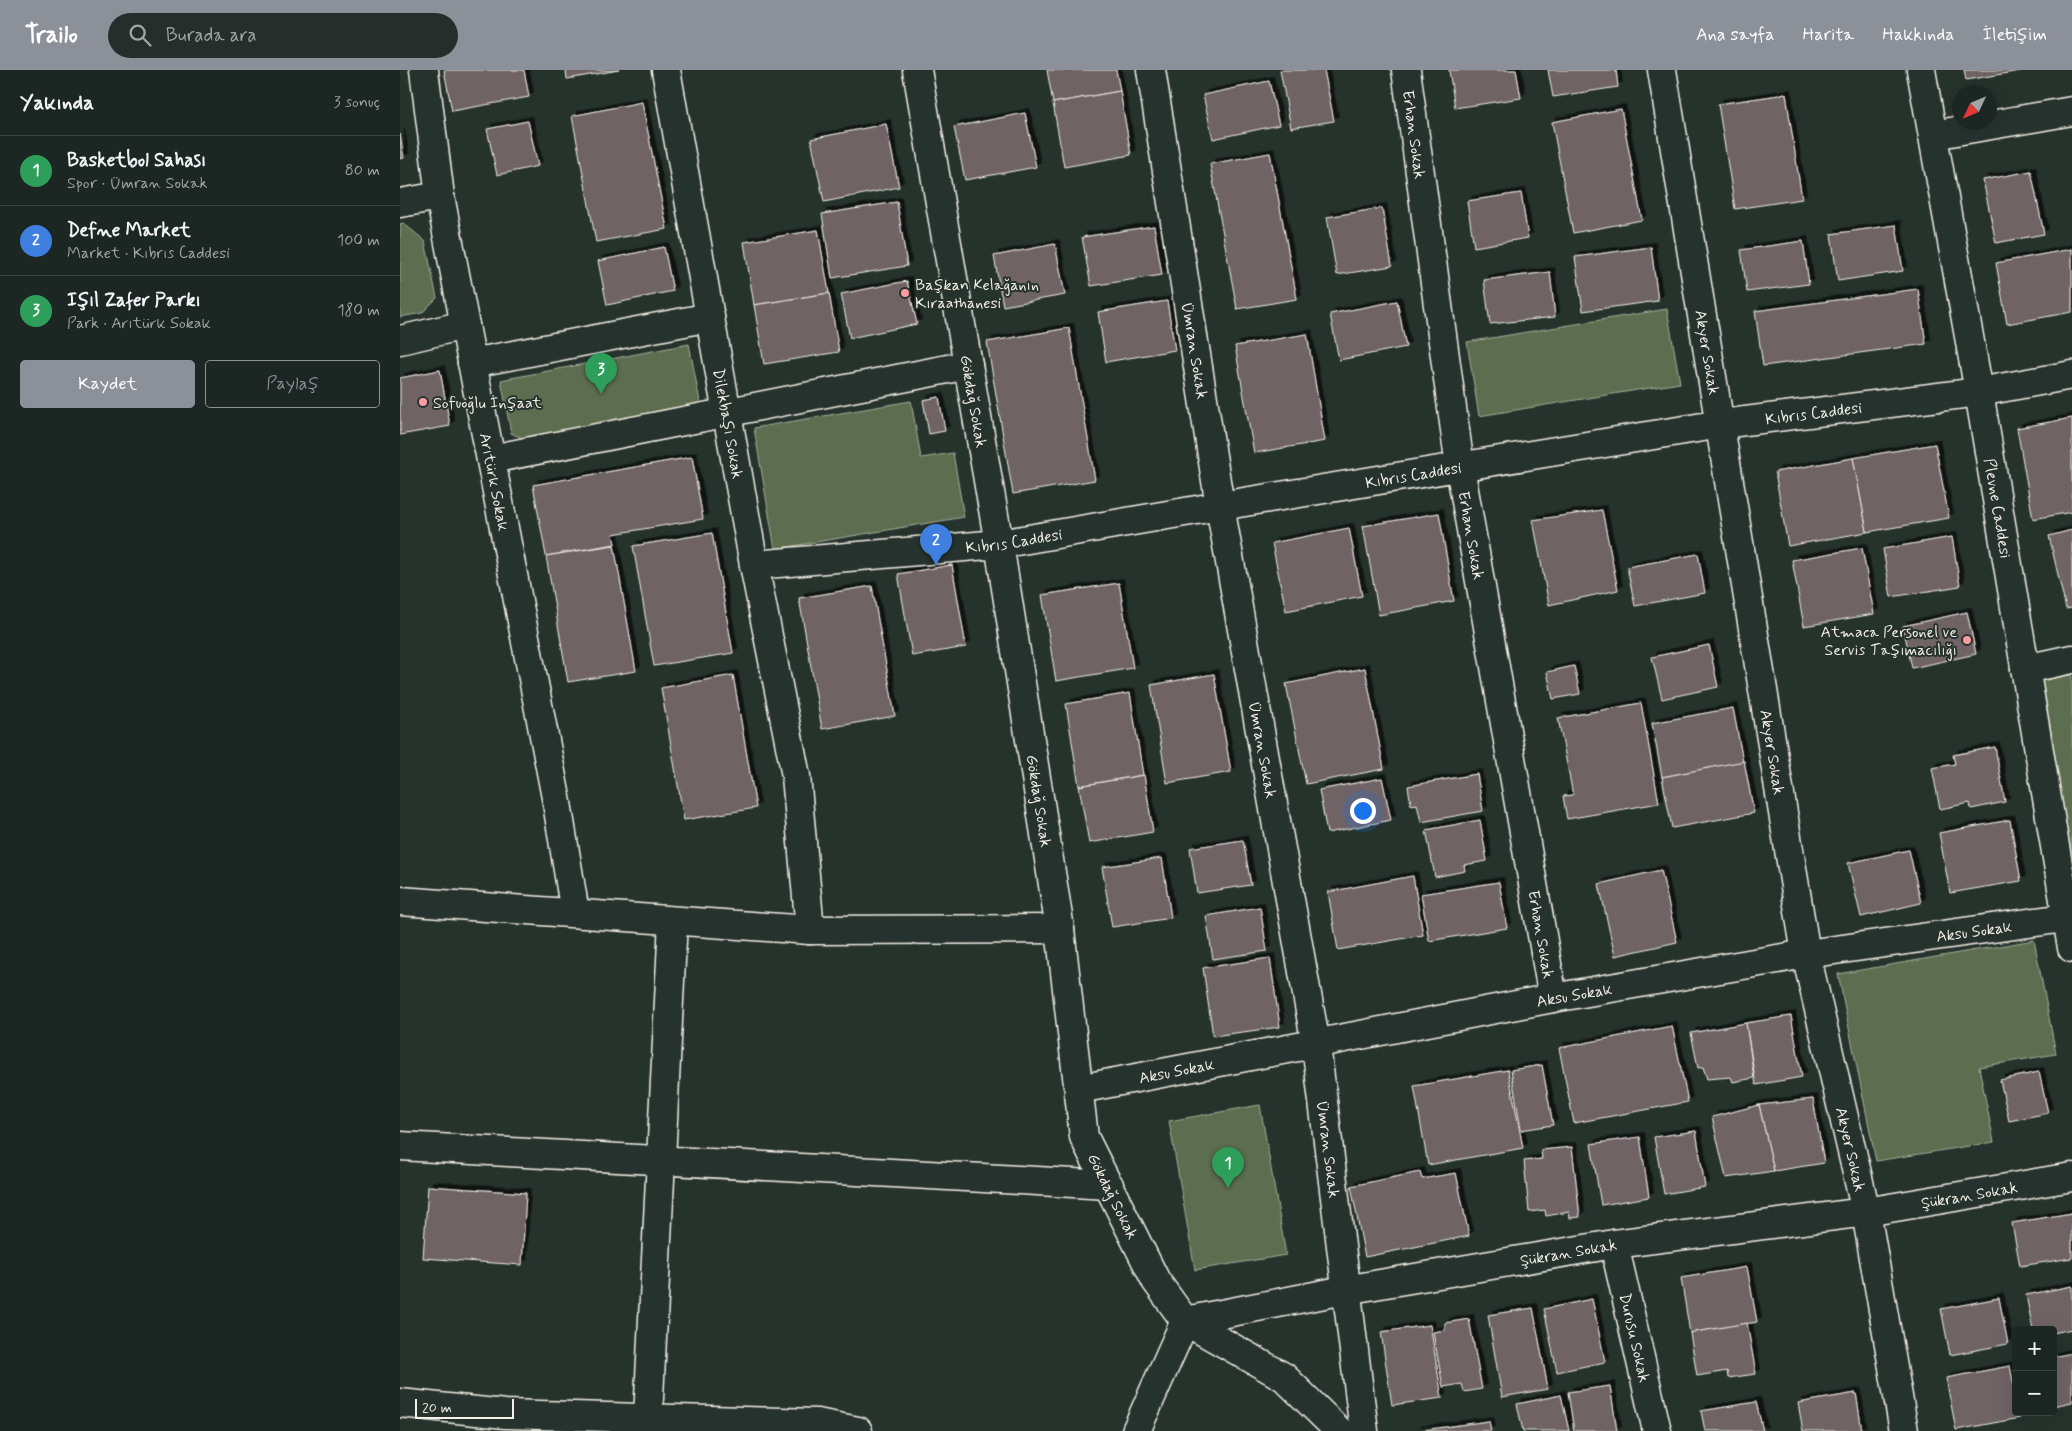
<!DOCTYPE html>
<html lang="tr">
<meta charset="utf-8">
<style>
:root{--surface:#1c2622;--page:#252e2a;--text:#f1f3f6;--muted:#a0a5a5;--line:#3a4340;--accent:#8c9099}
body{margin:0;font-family:Mynerve,sans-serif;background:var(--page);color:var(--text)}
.controls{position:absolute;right:15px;bottom:15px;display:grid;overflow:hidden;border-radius:5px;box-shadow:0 5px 20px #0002}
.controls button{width:45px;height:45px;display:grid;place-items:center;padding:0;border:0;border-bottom:1px solid var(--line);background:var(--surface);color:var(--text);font:25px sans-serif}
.compass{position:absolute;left:1552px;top:15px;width:45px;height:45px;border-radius:50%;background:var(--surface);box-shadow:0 5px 20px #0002;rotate:226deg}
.scale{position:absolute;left:15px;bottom:12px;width:99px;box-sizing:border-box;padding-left:5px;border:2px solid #f4f1e8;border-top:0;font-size:14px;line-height:18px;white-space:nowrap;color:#f4f1e8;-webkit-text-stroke:4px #26332d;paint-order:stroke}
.you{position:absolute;left:962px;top:740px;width:18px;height:18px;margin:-12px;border:4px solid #fff;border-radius:50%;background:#1a73e8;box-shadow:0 0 0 8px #1a73e833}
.badge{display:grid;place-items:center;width:32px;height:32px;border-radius:50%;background:var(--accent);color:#fff;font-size:16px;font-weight:700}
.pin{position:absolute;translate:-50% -41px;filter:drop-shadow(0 1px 2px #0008)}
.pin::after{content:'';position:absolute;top:26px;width:18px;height:15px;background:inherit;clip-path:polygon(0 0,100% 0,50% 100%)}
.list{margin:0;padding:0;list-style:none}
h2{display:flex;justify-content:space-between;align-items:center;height:65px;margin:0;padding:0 20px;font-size:21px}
h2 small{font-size:16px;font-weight:400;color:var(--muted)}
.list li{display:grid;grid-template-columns:32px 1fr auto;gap:15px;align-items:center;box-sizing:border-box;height:70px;padding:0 20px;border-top:1px solid var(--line)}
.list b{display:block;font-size:19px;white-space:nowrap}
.list p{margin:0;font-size:16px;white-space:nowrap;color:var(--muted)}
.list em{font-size:16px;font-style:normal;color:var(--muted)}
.actions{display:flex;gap:10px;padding:15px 20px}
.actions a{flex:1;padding:11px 0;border:1px solid var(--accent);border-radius:5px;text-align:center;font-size:18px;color:var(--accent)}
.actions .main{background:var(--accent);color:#fff}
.icon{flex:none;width:28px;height:28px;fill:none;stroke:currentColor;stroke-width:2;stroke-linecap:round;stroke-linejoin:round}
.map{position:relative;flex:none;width:1672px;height:1361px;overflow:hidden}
header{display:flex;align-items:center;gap:30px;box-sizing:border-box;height:70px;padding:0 25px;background:var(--accent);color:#fff}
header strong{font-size:24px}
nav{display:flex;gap:28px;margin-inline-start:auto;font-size:18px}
.search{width:350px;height:45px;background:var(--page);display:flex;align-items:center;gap:12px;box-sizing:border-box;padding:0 18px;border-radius:28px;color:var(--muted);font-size:19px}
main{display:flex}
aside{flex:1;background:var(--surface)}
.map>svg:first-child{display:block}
</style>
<header>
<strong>Trailo</strong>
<div class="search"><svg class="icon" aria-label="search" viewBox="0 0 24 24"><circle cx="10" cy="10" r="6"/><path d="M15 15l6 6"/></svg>Burada ara</div>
<nav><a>Ana sayfa</a><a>Harita</a><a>Hakkında</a><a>İletişim</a></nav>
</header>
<main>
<aside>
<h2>Yakında<small>3 sonuç</small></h2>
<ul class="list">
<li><span class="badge" style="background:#2e9e5b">1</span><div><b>Basketbol Sahası</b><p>Spor · Ümran Sokak</p></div><em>80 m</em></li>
<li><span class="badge" style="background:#3f7fe0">2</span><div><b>Defne Market</b><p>Market · Kıbrıs Caddesi</p></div><em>100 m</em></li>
<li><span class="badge" style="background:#2e9e5b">3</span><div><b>Işıl Zafer Parkı</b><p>Park · Arıtürk Sokak</p></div><em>180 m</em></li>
</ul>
<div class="actions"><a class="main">Kaydet</a><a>Paylaş</a></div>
</aside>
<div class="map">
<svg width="1672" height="1361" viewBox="0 0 1672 1361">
<defs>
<filter id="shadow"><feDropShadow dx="4.5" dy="-4.5" stdDeviation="0" flood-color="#0009"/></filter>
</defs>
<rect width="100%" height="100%" fill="#26332d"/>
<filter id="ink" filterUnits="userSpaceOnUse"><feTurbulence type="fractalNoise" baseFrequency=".02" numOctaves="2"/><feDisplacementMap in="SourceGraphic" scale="10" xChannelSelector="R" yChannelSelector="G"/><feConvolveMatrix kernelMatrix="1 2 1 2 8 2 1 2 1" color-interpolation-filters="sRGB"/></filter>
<g filter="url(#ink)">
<g fill="#5d6d50" stroke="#a8af9c">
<path d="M3,153l22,18 12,57 -15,15 -22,4v-93z"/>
<path d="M1267,239l13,74 -201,33 -12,-74z"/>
<path d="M289,274l12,63 -175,33 -15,-7 -10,-53z"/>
<path d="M511,331l10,57 32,-5 11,64 -189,32 -21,-121z"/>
<path d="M1672,598v189l-34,-183z"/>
<path d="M1634,870l22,114 -77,13 15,75 -118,19 -38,-187z"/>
<path d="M860,1035l26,150 -91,15 -26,-149z"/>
</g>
<g fill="#706466" stroke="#f4f1e8" filter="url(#shadow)">
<path d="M44,0h80l5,27 -77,14z"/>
<path d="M166,0h53l-52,9z"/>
<path d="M647,0h69l4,21 -67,12z"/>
<path d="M880,0h44l10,51 -43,7z"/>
<path d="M1049,0h67l5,28 -66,10z"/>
<path d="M1148,0h68l2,17 -65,10z"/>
<path d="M1564,0h62l-60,10z"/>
<path d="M869,11l10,44 -66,14 -10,-44z"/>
<path d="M720,21l11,64 -67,12 -11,-64z"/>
<path d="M1386,24l16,105 -67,10 -17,-105z"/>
<path d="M242,32l25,127 -71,13 -24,-126z"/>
<path d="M1221,39l21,111 -69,13 -21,-111z"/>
<path d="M625,43l11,54 -71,13 -11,-53z"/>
<path d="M128,51l10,45 -41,9 -10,-46z"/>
<path d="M486,54l13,63 -75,15 -13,-63z"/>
<path d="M0,64l4,24 -4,1z"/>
<path d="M870,83l27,146 -60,10 -27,-145z"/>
<path d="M1631,101l13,63 -48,9 -13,-63z"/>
<path d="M1121,123l7,45 -54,9 -7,-46z"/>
<path d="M497,132l10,64 -75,12 -10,-64z"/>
<path d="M982,138l10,58 -55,9 -10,-58z"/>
<path d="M1496,155l7,46 -65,10 -7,-47z"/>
<path d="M754,156l8,49 -71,11 -9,-49z"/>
<path d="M418,160l11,63 -75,12 -10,-63z"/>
<path d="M1403,171l6,43 -62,8 -6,-42z"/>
<path d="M655,174l10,51 -62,11 -9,-50z"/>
<path d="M264,177l9,44 -66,14 -9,-44z"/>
<path d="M1251,177l7,54 -75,10 -8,-54z"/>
<path d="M1672,179v63l-65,12 -11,-61z"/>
<path d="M1150,202l5,45 -65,7 -6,-44z"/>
<path d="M507,211l10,43 -67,14 -9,-44z"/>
<path d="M1518,219l8,55 -163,22 -8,-55z"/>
<path d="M429,223l10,59 -75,12 -10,-59z"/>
<path d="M767,231l8,49 -69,12 -8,-50z"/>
<path d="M997,231l9,46 -67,13 -9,-46z"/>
<path d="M669,258l26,152 -82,14 -26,-152z"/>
<path d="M907,264l18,107 -71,12 -19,-107z"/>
<path d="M40,300l10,56 -50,9v-57z"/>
<path d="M539,327l6,34 -16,3 -6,-34z"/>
<path d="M1672,348v94l-39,7 -16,-91z"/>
<path d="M1535,374l14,74 -82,14 -14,-74z"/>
<path d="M292,387l11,62 -90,15 2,10 -69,12 -13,-71z"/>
<path d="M1453,388l14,74 -79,14 -13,-74z"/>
<path d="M1202,440l16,80 -69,15 -16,-85z"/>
<path d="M1039,443l15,88 -75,14 -16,-89z"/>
<path d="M949,458l13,68 -76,15 -14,-68z"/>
<path d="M1672,460v78l-6,1 -17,-73z"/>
<path d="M312,463l21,120 -79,13 -21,-120z"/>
<path d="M1552,467l8,49 -69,11 -8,-48z"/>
<path d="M214,475l22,126 -68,11 -22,-126z"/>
<path d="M1462,478l12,66 -70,12 -12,-66z"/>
<path d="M1298,484l7,39 -70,13 -8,-39z"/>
<path d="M552,495l14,82 -54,9 -14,-82z"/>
<path d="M719,513l14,85 -77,13 -14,-86z"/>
<path d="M472,516l23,130 -73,13 -23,-131z"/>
<path d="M1567,542l9,42 -64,14 -9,-42z"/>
<path d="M1309,575l9,42 -56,12 -10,-42z"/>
<path d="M1174,596l6,28 -27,5 -6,-27z"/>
<path d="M965,598l19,101 -78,15 -20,-100z"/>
<path d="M814,604l17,98 -64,11 -16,-98z"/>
<path d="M333,605l23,133 -72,12 -23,-132z"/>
<path d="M730,623l13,82 -64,11 -13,-82z"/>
<path d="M1241,633l18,100 -92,16 -4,-23 10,-1 -15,-77z"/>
<path d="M1333,638l10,54 -81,15 -10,-54z"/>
<path d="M1595,677l10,55 -34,7 -1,-6 -30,6 -8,-41 23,-4 -2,-9z"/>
<path d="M1344,691l10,52 -82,15 -10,-51z"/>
<path d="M1077,704l6,37 -62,11 -4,-18 -6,1 -3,-19z"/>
<path d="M744,705l9,57 -64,11 -10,-57z"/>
<path d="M982,708l9,42 -64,13 -8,-43z"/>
<path d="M1080,750l7,41 -23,4 1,6 -30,6 -9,-47z"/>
<path d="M1610,750l11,61 -71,12 -11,-60z"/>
<path d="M843,770l8,45 -54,8 -7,-45z"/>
<path d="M1509,780l12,53 -60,14 -13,-54z"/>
<path d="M762,788l9,60 -59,9 -10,-60z"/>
<path d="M1261,800l16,72 -62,14 -16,-72z"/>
<path d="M1013,806l10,59 -85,15 -10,-58z"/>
<path d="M1099,812l8,46 -78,13 -8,-47z"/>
<path d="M860,837l7,44 -54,8 -7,-43z"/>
<path d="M870,888l10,69 -67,9 -10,-68z"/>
<path d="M1391,946l11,61 -46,8 -10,-62z"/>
<path d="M1346,953l8,55 -21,4 -2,-5 -24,2 -4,-12 -5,1 -7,-35z"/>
<path d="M1272,956l16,76 -114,21 -15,-75z"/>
<path d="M1142,995l11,60 -32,5 -10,-60z"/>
<path d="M1108,1000l15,78 -95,17 -14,-79z"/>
<path d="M1639,1002l9,41 -39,8 -9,-41z"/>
<path d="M1413,1029l11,64 -50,8 -15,-66z"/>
<path d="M1359,1035l15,66 -48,7 -14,-61z"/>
<path d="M1296,1061l9,56 -41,7 -10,-57z"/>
<path d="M1240,1067l9,60 -48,8 -10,-61z"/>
<path d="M1172,1077l8,70 -10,1 -1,-6 -23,4 -1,-6 -16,2 -5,-51 18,-2 -1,-9z"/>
<path d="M1020,1102l2,7 34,-6 13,63 -104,21 -14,-71z"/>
<path d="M28,1116l98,7 -4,72 -99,-7z"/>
<path d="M1672,1143v45l-52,8 -8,-43z"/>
<path d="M1347,1197l10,55 -67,11 -9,-55z"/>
<path d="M1672,1216v43l-19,4v-3h-20l-7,-35z"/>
<path d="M1599,1228l9,46 -58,11 -9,-46z"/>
<path d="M1192,1229l13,63 -48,10 -13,-63z"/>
<path d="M1133,1238l15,81 -46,8 -14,-82z"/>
<path d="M1069,1249l13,70 -18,3 -2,-8 -19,3 -10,-55 12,-2v-7z"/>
<path d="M1347,1253l9,51 -28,4 -1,-7 -30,5 -7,-43z"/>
<path d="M1030,1255l12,73 -50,7 -11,-73z"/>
<path d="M1672,1283v49l-19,4v-49z"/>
<path d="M1610,1296l6,31v15h3l1,6 -64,12 -10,-52z"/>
<path d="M1210,1316l7,45h-43l-6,-39z"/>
<path d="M1456,1323l6,38h-59l-5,-28z"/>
<path d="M1161,1325l8,36h-46l-6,-27z"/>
<path d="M1356,1332l7,29h-58l-4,-20z"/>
<path d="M1089,1351l2,10h-75z"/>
</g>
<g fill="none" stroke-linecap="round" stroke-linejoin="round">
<defs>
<g id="minor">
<path id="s1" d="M24,0l16,126 117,607 18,110"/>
<path id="s2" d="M266,0l88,495 42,211 14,154"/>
<path id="s3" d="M517,0l82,474 61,385 24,208 72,144 29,40 99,56 55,54"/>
<path id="s4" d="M751,0l69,436 96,539 48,386"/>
<path id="s5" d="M1006,0l54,397 93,531"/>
<path id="s6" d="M1262,0l144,884 60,258 38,219"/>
<path d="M1533,65l139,-24"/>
<path d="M0,133l40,-7"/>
<path d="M0,270l65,-15"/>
<path d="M72,293l238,-46"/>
<path d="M91,389l477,-94"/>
<path d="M1625,599l47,-10"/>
<path d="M0,831l410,29 250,-1"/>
<path id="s7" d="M679,1019l474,-91 253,-44 266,-37"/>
<path d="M0,1076l709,39"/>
<path id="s8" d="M1214,1174l43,187"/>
<path d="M248,1348l25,-497"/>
<path id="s9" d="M736,1361l49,-110 160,-31 269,-46 252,-32 206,-35"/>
</g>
<g id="tertiary">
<path id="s10" d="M1521,0l58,322 93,556"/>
<path id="s11" d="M354,495l245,-21 221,-38 501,-82 258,-32 93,-17"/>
<path d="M0,1333l105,11 312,9 41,8"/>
</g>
</defs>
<use href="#minor" stroke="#f4f1e8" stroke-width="31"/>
<use href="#tertiary" stroke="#f4f1e8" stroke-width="31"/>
<use href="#minor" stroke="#26332d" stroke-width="28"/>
<use href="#tertiary" stroke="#26332d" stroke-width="28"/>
</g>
</g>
<g fill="#ff9aa2" stroke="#26332d" stroke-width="2">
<circle cx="505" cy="223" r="5"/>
<circle cx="23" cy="332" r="5"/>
<circle cx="1567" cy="570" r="5"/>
</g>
<g text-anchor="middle" stroke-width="4" stroke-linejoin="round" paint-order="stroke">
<g font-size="16" fill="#f4f1e8" stroke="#26332d">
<text dy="6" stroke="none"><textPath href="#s5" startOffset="65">Erhan Sokak</textPath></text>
<text dy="6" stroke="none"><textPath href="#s4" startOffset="284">Ümran Sokak</textPath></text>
<text dy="6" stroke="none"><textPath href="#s6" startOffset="286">Akyer Sokak</textPath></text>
<text dy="6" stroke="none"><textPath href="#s3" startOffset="336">Gökdağ Sokak</textPath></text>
<text dy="6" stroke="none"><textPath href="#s11" startOffset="1071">Kıbrıs Caddesi</textPath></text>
<text dy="6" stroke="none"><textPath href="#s2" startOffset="359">Dilekbaşı Sokak</textPath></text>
<text dy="6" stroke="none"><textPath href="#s11" startOffset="666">Kıbrıs Caddesi</textPath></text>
<text dy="6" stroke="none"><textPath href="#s1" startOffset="418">Arıtürk Sokak</textPath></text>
<text dy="6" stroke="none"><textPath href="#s10" startOffset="445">Plevne Caddesi</textPath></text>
<text dy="6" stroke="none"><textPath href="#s5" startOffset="470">Erhan Sokak</textPath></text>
<text dy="6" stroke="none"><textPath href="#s11" startOffset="261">Kıbrıs Caddesi</textPath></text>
<text dy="6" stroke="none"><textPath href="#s4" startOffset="689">Ümran Sokak</textPath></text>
<text dy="6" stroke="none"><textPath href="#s6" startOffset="691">Akyer Sokak</textPath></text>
<text dy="6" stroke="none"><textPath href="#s3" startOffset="741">Gökdağ Sokak</textPath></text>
<text dy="6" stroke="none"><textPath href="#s7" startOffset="909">Aksu Sokak</textPath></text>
<text dy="6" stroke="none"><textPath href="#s5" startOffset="875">Erhan Sokak</textPath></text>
<text dy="6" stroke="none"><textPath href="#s7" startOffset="504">Aksu Sokak</textPath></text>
<text dy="6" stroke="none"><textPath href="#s7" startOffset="99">Aksu Sokak</textPath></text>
<text dy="6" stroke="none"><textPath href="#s4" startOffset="1094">Ümran Sokak</textPath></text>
<text dy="6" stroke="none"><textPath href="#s6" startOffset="1096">Akyer Sokak</textPath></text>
<text dy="6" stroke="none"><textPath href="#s9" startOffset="915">Şükran Sokak</textPath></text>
<text dy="6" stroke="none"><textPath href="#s3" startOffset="1146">Gökdağ Sokak</textPath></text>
<text dy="6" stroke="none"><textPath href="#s9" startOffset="510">Şükran Sokak</textPath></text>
<text dy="6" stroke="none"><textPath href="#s8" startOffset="96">Durusu Sokak</textPath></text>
</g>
<g font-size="16" fill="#f4f1e8" stroke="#26332d" text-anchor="start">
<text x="515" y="220">Başkan Kelağanın<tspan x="515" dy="18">Kıraathanesi</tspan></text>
<text x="33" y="338">Sofuoğlu İnşaat</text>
<text x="1557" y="567" text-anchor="end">Atmaca Personel ve<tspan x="1557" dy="18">Servis Taşımacılığı</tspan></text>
</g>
</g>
</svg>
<div class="controls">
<button>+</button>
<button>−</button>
</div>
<svg class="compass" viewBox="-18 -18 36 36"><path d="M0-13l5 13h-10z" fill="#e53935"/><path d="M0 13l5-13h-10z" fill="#a0a5a5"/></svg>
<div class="scale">20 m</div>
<div class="you"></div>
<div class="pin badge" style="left:828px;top:1118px;background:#2e9e5b">1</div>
<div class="pin badge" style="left:536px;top:495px;background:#3f7fe0">2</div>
<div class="pin badge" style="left:201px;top:324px;background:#2e9e5b">3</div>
</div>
</main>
